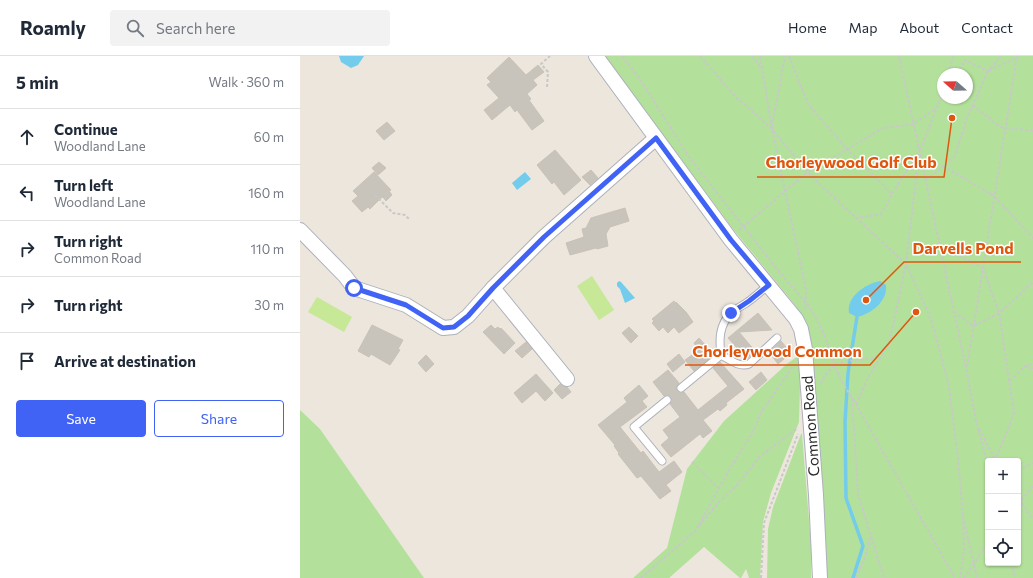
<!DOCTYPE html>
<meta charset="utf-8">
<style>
:root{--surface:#fff;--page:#f2f2f3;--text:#1f2937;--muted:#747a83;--line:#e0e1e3;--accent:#4163f5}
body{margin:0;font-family:Commissioner,sans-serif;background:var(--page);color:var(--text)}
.controls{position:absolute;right:12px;bottom:12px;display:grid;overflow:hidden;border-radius:4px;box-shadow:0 1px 3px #0004}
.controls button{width:36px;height:36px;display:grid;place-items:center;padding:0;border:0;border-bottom:1px solid var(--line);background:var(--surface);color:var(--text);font:20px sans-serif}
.compass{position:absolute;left:637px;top:12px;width:36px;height:36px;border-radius:50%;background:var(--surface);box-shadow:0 1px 3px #0004;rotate:290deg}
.stop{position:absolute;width:12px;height:12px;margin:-9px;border:3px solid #4163f5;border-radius:50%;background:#fff}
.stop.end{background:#4163f5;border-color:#fff;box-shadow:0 1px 4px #0008}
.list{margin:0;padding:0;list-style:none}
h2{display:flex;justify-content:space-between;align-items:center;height:52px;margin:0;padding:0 16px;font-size:17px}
h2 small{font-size:13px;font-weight:400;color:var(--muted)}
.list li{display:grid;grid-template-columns:26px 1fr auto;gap:12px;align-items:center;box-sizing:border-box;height:56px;padding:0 16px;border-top:1px solid var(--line)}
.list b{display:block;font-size:15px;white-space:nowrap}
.list p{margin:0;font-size:13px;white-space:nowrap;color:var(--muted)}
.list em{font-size:13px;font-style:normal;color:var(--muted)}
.actions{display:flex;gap:8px;padding:12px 16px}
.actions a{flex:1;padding:9px 0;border:1px solid var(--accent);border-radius:4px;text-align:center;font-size:14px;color:var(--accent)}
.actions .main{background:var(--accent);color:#fff}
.icon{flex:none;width:22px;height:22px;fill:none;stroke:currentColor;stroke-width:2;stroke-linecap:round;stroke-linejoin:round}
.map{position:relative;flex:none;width:733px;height:522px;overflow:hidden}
header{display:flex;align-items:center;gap:24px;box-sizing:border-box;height:56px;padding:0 20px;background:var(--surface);border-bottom:1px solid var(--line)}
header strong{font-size:19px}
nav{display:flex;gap:22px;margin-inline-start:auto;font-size:14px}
.search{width:280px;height:36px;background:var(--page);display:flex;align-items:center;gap:10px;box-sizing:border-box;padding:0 14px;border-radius:4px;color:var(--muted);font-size:15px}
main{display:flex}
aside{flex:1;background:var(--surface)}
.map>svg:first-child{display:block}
</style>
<header>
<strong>Roamly</strong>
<div class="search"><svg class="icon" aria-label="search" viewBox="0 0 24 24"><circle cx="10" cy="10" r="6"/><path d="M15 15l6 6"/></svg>Search here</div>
<nav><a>Home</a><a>Map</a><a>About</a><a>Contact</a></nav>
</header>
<main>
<aside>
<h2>5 min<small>Walk · 360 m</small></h2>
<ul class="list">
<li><svg class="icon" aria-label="ahead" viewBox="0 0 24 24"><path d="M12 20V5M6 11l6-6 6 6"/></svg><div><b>Continue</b><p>Woodland Lane</p></div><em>60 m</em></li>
<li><svg class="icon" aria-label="left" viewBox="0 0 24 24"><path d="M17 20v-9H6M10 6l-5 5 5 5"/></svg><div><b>Turn left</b><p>Woodland Lane</p></div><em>160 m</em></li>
<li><svg class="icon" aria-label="right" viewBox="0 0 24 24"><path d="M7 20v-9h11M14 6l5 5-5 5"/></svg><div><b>Turn right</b><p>Common Road</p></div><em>110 m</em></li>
<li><svg class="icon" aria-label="right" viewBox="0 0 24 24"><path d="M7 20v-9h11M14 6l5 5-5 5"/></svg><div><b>Turn right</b></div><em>30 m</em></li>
<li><svg class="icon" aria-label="arrive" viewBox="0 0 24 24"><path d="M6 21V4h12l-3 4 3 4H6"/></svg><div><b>Arrive at destination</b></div></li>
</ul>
<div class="actions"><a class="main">Save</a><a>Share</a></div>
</aside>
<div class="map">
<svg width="733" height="522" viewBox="0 0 733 522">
<rect width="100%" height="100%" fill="#ece6dd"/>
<g fill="#b3e19b" fill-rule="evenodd">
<path d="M305,0h428v522h-206l-2,-51 -7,-76 -3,-62 -4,-39 -4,-24 -12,-21 -62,-76zM643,18h24v24h-24zM688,405h30v102h-30z"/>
<path d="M501,298l-2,68 -28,71 -8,29 -3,56h-11l-3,-9 -5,9h-1l-36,-31 -35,31h-36l34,-30 20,-79 37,-48 64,-58z"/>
<path d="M0,354l20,19 104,149h-124z"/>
<path d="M501,378h1l9,111v33h-44l1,-49 5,-22z"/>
</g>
<g fill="#c6e897">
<path d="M292,220l22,34 -15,10 -22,-34z"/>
<path d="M17,241l35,20 -8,15 -36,-20z"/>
</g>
<g fill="#73ccec">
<path d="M39,0h25l-6,9 -7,3 -10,-6z"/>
<path d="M225,116l6,7 -14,11 -5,-7z"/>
<path d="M319,225l2,1 14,16 -10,5 -5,-14 -3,-3v-3z"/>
<path d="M580,225l6,4c2,16 -15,29 -29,32l-8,-4c-3,-17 17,-29 31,-32z"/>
</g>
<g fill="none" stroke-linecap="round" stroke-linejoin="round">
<path stroke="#73ccec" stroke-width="3.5" d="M553,522l10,-32 -17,-48 -1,-76 3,-49 9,-56"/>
</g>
<g fill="#c8c4bc" stroke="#c8c2b7">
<path d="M209,1l17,18 12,-10 6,7 -11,8 4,5 -10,9 4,5 -2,1 15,21 -12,9 -15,-20 -2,2 -5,-7 -18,15 -8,-10 15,-12 -12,-13 4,-3 -4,-4z"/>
<path d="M87,66l8,9 -11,9 -8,-9z"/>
<path d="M255,94l26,30 -17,15 -10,-13 -2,2 -15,-19z"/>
<path d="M79,106l7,6 -8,7 -6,-7z"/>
<path d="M291,114l7,8 -8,7 -8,-8z"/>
<path d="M74,116l17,18 -2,1 3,4 -6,6 -3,-4 -2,1 -11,11 -2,-2 -6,5 -10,-11 6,-5 -5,-5z"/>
<path d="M325,152l4,13 -19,6 -4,7 2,12 -11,3 -1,-1 -26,7 -4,-12 18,-6 -2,-8 4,-1 5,-10z"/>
<path d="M374,245l1,2 1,-1 10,10 7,10 -14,11 -5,-6 -6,6 -5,-6 -4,4 -7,-8 2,-2 -2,-2z"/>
<path d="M458,257l14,17 -33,2 16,19 -8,8 -19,-21z"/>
<path d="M72,269l31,15 -5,9 2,1 -10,15 -19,-11 -2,3 -11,-6z"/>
<path d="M191,269l4,4 3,-2 2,2 1,-1 14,15 -11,11 -21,-22z"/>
<path d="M329,271l9,9 -7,7 -9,-10z"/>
<path d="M399,282l15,17 -20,16 -9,-11 14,-10 -5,-7z"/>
<path d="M481,285l10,12 -13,11 -9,-12z"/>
<path d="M226,286l6,7 -10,9 -7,-7z"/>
<path d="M379,298l6,8 -12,10 -6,-8z"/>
<path d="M126,299l8,9 -8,8 -8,-9z"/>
<path d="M420,306l24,27 -18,14 1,2 -7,6 -2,-2 -15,11 9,11 -9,7 -3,-4 -29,23 -10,-12 8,-7 -6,-8 17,-13 -10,-13 2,-3 -1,-4 -3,-2 -4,1 -11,-14 15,-12 11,13 -3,4 1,4 3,2 4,-1 14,18 30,-24 -15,-18z"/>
<path d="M461,316l6,8 -11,10 -7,-8z"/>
<path d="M236,318l17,19 -8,8 -9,-10 -14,12 -8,-10z"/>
<path d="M260,328l7,3 4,5 -9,7 -8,-9z"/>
<path d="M339,329l9,11 -6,5 5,6 -27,20 21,26 2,-2 16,21 15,-11 8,11 -16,13 5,6 -11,8 -19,-23 -4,2 -19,-24 1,-1 -5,-7 1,-1 -17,-20 29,-23 -3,-4z"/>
</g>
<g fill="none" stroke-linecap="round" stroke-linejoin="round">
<defs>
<g id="lane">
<path d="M421,299c-2,-15 -2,-30 10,-42 5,-5 12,-7 18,-12 7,-5 13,-11 20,-16"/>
<path d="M381,332l40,-33c8,4 18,13 28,9l28,-26"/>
<path d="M362,405l-28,-34 33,-27"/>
</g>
<g id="street">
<path d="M296,0l135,184 65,79 5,10 4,20 11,146 4,83"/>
<path d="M0,174l45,46 9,12 52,17 37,23 11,-1 14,-11 25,-28 51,-51 112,-99"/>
<path d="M193,232l74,91"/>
</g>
</defs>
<use href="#lane" stroke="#adb0bb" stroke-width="9"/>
<use href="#street" stroke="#adb0bb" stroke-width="16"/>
<g stroke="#c8c8c8" stroke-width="2" stroke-dasharray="3 2" stroke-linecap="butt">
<path d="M322,0l18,23 49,78 91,116 31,36 12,23 13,36 5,12 11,18 6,96 26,84"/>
<path d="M400,0l34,39 38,34 38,46 96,89 25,55 18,67 9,73 5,57 1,35 -4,27"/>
<path d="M452,0l10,13"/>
<path d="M460,0l12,73 34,161 -1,21"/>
<path d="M489,0l19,48 39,45 45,45"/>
<path d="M599,0l67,312 11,58 11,39"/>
<path d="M649,18l4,-18"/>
<path d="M657,18l8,-14 23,11 13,-15"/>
<path d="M247,31l1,-15 -7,-8 9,-8"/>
<path d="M673,49l27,22 33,4"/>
<path d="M472,70l13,-70"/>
<path d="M620,94l23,-58"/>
<path d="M643,110l51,30 39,42"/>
<path d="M626,124l29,-24 12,-38 21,-47 32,-15"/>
<path d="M75,139l18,18 12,2 5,5"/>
<path d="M555,162l26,-4 11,-20 27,-42"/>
<path d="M439,174l69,-58 75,-44 31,-4 22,-16"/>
<path d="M641,191l42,21 16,45 15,100 -18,46 4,2"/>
<path d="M654,256l19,14 26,-13 34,-31"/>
<path d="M725,310l8,3"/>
<path d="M667,311l50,-311"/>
<path d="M710,325l15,-15 8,-2"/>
<path d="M521,328c12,-31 33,-20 59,-28"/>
<path d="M553,343l102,179"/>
<path d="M556,348l13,-28 20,-32 17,-80 13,-110"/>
<path d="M679,373l17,31"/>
<path d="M392,406l26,26"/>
<path d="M718,412l3,1 12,-6"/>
<path d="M718,443l15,20"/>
<path d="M718,448l15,-18"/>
<path d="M664,465l13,57"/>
<path d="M399,470l20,-24 19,-18 22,-28 38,-28"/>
<path d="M712,507l3,15"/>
<path d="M341,522l55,-48 33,-60 26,-42 6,-16 33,-47"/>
<path d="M461,522l3,-55 34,-89"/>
<path d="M556,522l9,-20 5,-20"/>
<path d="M664,522l24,-35"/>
</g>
<use href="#lane" stroke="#fff" stroke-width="7"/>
<use href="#street" stroke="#fff" stroke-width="14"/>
</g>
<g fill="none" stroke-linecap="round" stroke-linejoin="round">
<path stroke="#4163f5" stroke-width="5" d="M54,232l52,17 37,23 11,-1 14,-11 25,-28 51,-51 112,-99 75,102 38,45 -20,16 -18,12"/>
</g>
<g text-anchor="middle" stroke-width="3" stroke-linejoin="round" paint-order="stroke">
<g font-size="15" fill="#2b2b2b" stroke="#fff">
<text transform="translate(511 370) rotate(-94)" y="5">Common Road</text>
</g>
</g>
<path fill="none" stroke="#df570e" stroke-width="1.5" d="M652 62L644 121H457M566 244L604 206H721M616 256L570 309H385"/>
<g fill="#df570e" stroke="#fff" stroke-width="1.5">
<circle cx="652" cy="62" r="4"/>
<circle cx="566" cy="244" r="4"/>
<circle cx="616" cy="256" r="4"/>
</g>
<g font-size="16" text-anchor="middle" font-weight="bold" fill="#df570e" stroke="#fff" stroke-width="3" stroke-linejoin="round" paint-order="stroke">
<text x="551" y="112">Chorleywood Golf Club</text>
<text x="663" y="198">Darvells Pond</text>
<text x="477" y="301">Chorleywood Common</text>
</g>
</svg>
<div class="controls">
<button>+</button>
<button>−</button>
<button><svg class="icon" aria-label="locate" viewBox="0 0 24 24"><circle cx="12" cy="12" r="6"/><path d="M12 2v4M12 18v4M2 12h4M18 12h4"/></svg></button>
</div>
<svg class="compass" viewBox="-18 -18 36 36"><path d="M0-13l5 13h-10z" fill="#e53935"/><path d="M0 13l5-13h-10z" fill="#747a83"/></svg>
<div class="stop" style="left:54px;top:232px"></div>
<div class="stop end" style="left:431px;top:257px"></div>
</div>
</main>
